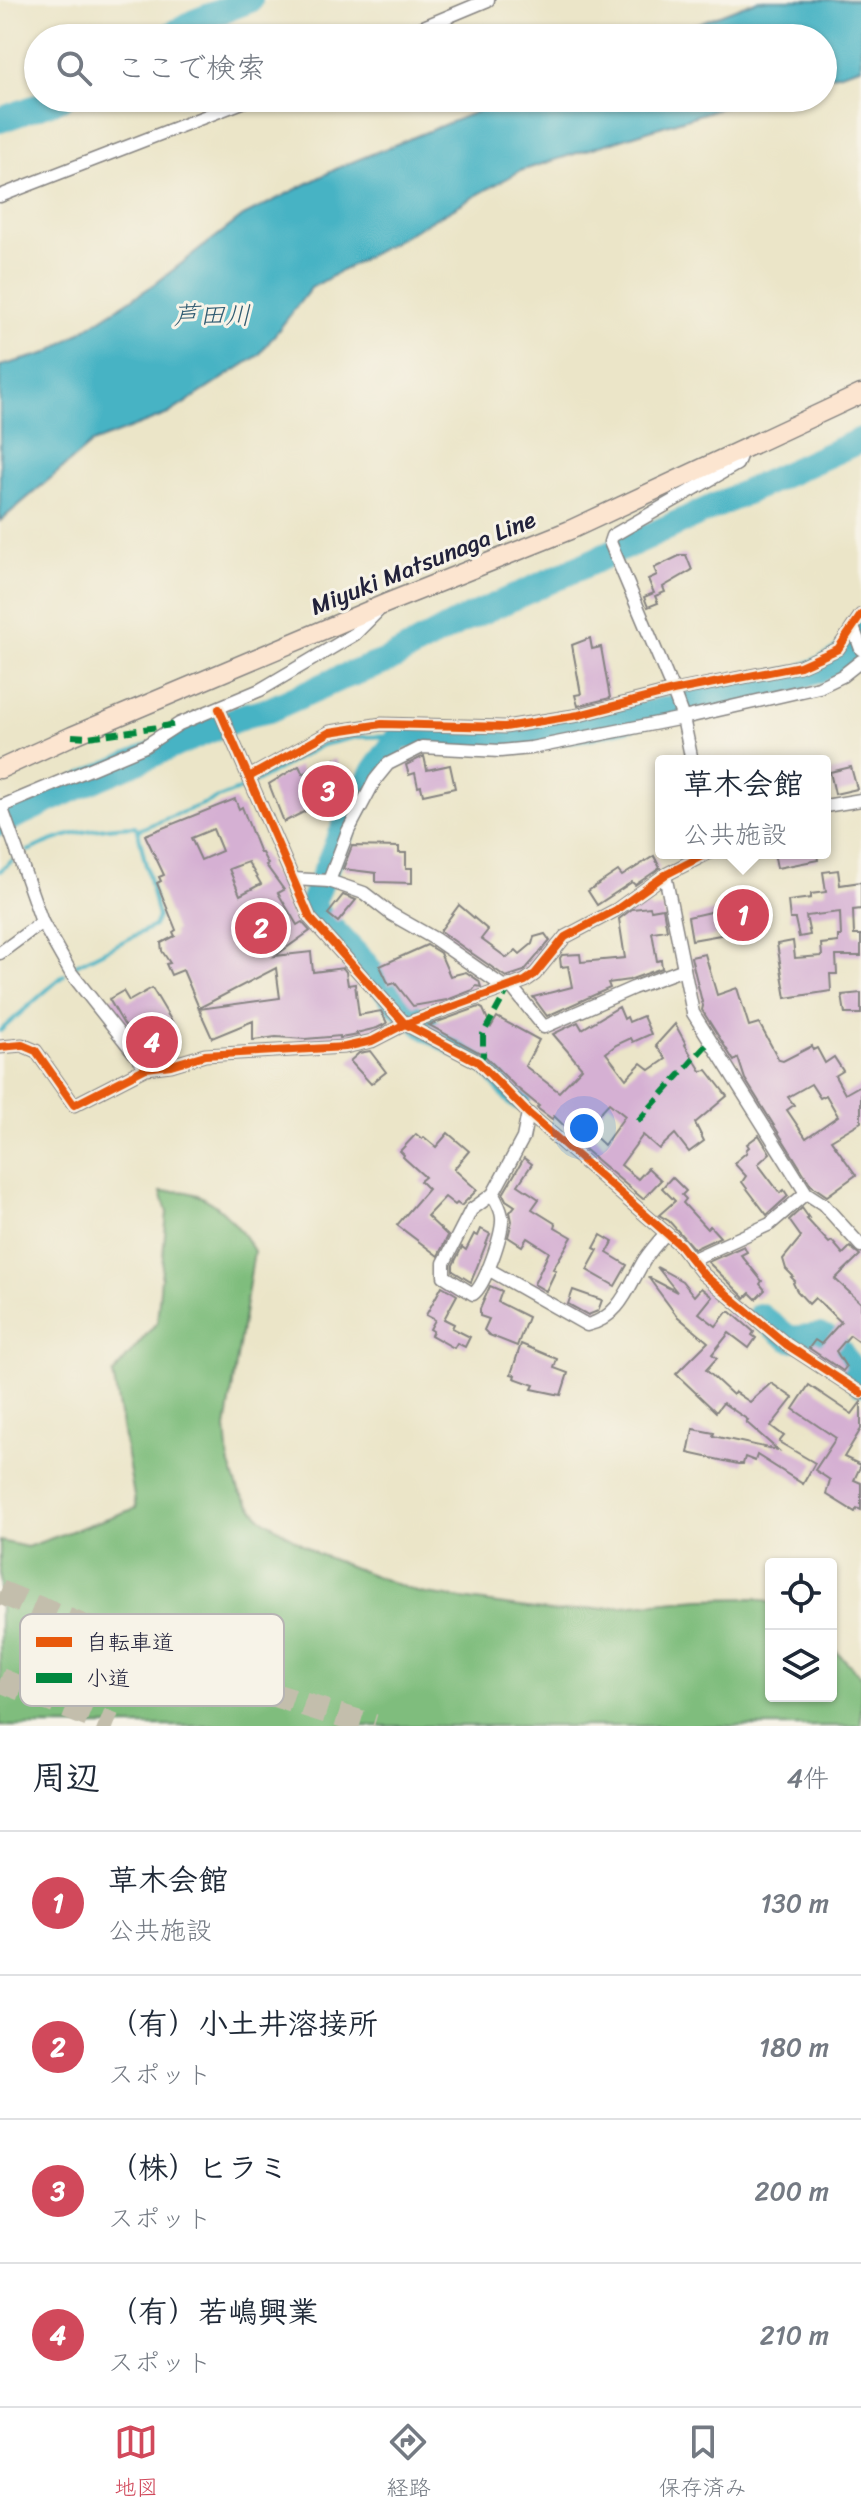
<!DOCTYPE html>
<html lang="ja">
<meta charset="utf-8">
<style>
:root{--surface:#fff;--page:#f2f2f3;--text:#1f2937;--muted:#747a83;--line:#e0e1e3;--accent:#d1495b}
body{margin:0;font-family:Sriracha,"Klee One",sans-serif;background:var(--page);color:var(--text)}
.controls{position:absolute;right:24px;bottom:24px;display:grid;overflow:hidden;border-radius:8px;box-shadow:0 2px 6px #0004}
.controls button{width:72px;height:72px;display:grid;place-items:center;padding:0;border:0;border-bottom:2px solid var(--line);background:var(--surface);color:var(--text);font:40px sans-serif}
.you{position:absolute;left:584px;top:1128px;width:28px;height:28px;margin:-20px;border:6px solid #fff;border-radius:50%;background:#1a73e8;box-shadow:0 0 0 12px #1a73e833}
.badge{display:grid;place-items:center;width:52px;height:52px;border-radius:50%;background:var(--accent);color:#fff;font-size:26px;font-weight:700}
.pin{position:absolute;translate:-50% -50%;border:4px solid #fff;box-shadow:0 2px 8px #0006}
.popup{position:absolute;left:655px;top:755px;width:176px;height:104px;box-sizing:border-box;display:grid;place-content:center;border-radius:8px;background:var(--surface);filter:drop-shadow(0 2px 6px #0005);font-size:26px;white-space:nowrap;color:var(--muted)}
.popup b{font-size:30px;color:var(--text)}
.popup::after{content:'';position:absolute;left:50%;top:100%;margin-left:-16px;border:16px solid transparent;border-top-color:var(--surface)}
.list{margin:0;padding:0;list-style:none}
h2{display:flex;justify-content:space-between;align-items:center;height:104px;margin:0;padding:0 32px;font-size:34px}
h2 small{font-size:26px;font-weight:400;color:var(--muted)}
.list li{display:grid;grid-template-columns:52px 1fr auto;gap:24px;align-items:center;box-sizing:border-box;height:144px;padding:0 32px;border-top:2px solid var(--line)}
.list b{display:block;font-size:30px;white-space:nowrap}
.list p{margin:0;font-size:26px;white-space:nowrap;color:var(--muted)}
.list em{font-size:26px;font-style:normal;color:var(--muted)}
.icon{flex:none;width:44px;height:44px;fill:none;stroke:currentColor;stroke-width:2;stroke-linecap:round;stroke-linejoin:round}
.map{position:relative;flex:none;width:861px;height:1726px;overflow:hidden}
.search{position:absolute;background:var(--surface);box-shadow:0 2px 6px #0004;left:24px;right:24px;top:24px;height:88px;display:flex;align-items:center;gap:20px;box-sizing:border-box;padding:0 28px;border-radius:44px;color:var(--muted);font-size:30px}
.sheet{height:680px;background:var(--surface)}
nav{display:flex;justify-content:space-around;align-items:center;box-sizing:border-box;height:112px;border-top:2px solid var(--line);background:var(--surface);font-size:22px;color:var(--muted)}
nav a{display:grid;justify-items:center;gap:4px}
nav .on{color:var(--accent)}
.map>svg:first-child{display:block}
</style>
<div class="map">
<svg width="861" height="1726" viewBox="0 0 861 1726">
<rect width="100%" height="100%" fill="#f7f3e8"/>
<filter id="ink" filterUnits="userSpaceOnUse"><feTurbulence type="fractalNoise" baseFrequency=".0125" numOctaves="2"/><feDisplacementMap in="SourceGraphic" scale="16" xChannelSelector="R" yChannelSelector="G"/><feConvolveMatrix kernelMatrix="1 2 1 2 8 2 1 2 1" color-interpolation-filters="sRGB"/></filter>
<filter id="wash" filterUnits="userSpaceOnUse"><feTurbulence type="fractalNoise" baseFrequency=".006" numOctaves="4" result="noise"/><feDisplacementMap in="SourceGraphic" scale="32" xChannelSelector="R" yChannelSelector="G"/><feGaussianBlur stdDeviation="1.8" result="paint"/><feColorMatrix in="noise" values="0 0 0 0 0 0 0 0 0 0 0 0 0 0 0 0 0 1.4 0 .05"/><feComposite in="paint" operator="in"/></filter>
<g filter="url(#wash)">
<rect width="100%" height="100%" fill="#ebe5c8"/>
<path fill="#7fbd7d" stroke="#50705c" stroke-width="2" d="M161,1192c8,0 18,-2 26,0 30,6 52,34 67,59l-28,177 3,34 10,29 21,26 58,37 101,39 137,19 144,-13 56,-1 15,5v93h60v-50l30,30v50h-861v-185l27,6 109,-39 -23,-134 44,-52 10,-110z"/>
<g fill="#47b3c4" stroke="#346a80" stroke-width="2">
<path d="M758,0h103v67l-38,11v-40h-163z"/>
<path d="M510,98h242l-232,73 -209,117 -52,67 -91,59 -76,29 -92,78v-155l48,-13 107,-69 88,-68 97,-49z"/>
</g>
<g fill="none" stroke-linecap="round" stroke-linejoin="round">
<g stroke="#47b3c4" stroke-width="4">
<path d="M28,851c35,-17 68,-24 107,-25l3,4 108,-43 76,-42 35,-8 43,-1"/>
<path d="M0,871l12,-10"/>
<path d="M76,965l78,-39 4,-9 -20,-86"/>
<path d="M0,1031l64,-56"/>
</g>
<g stroke="#47b3c4" stroke-width="26">
<path d="M166,38l28,-16 56,-22"/>
<path d="M0,120l62,-22"/>
<path d="M0,823l102,-47 144,-61 23,-5 69,-31 49,-18 70,-38 404,-183"/>
<path d="M518,1097l-29,-34 -59,-33 -33,-26 -31,-39 -50,-53 -3,-10c24,-60 45,-115 87,-166l114,3 68,-10 216,-51c30,-11 45,-17 63,-44"/>
<path d="M760,1316l30,23 30,-3 12,4 29,43"/>
</g>
</g>
<g id="blocks">
<g fill="#d5b0d3" fill-rule="evenodd">
<path d="M681,555h5l6,15 -29,17 2,5 -10,4 3,7 -10,4 -4,-10 10,-4 -6,-14 9,-4 -3,-7z"/>
<path d="M590,638l2,11 9,-2 9,51 -32,8 -3,-11 6,-1 -9,-49z"/>
<path d="M424,756l3,14 23,-5 5,23 -32,7 -2,-9 -3,1 -3,-14 -6,2 -3,-10z"/>
<path d="M335,759l5,10 -7,3 10,20 -59,30 -15,-38 30,-18 4,8z"/>
<path d="M851,767l6,22 -22,5 -5,-22z"/>
<path d="M235,799l4,10 3,-2 18,46h2l6,11 -2,1 18,25 -6,3 19,32 5,-3 8,9 -35,25 36,-4 2,20 30,-4 3,4 2,13 7,-1 4,31 22,-4 6,12 -10,5 -21,5 2,2 -18,3v-2l-35,3 -29,-2 -23,3v-19l-41,17 -13,-29 81,-11 -4,-30 -77,40 -16,-38 -12,5 -5,-11 4,-1 -8,-12 -1,-8 14,-7 -2,-4 3,-2 -19,-47 4,-2 -2,-4 5,-2 -19,-40zM213,829l9,22 -21,9 -10,-22zM248,862l13,22 -21,11 -11,-26z"/>
<path d="M352,846l47,1v6h7v15h6v15l-36,-1v-9l-33,-4z"/>
<path d="M774,853h43l1,7 -41,8z"/>
<path d="M654,856l6,12 -25,17 -3,-3 -35,23 -9,-14 30,-20 4,5z"/>
<path d="M838,870l2,15 21,-3v27l-8,1 1,25h7v21h-25l1,18h-7l1,17 -45,7 -9,-54 16,-3 2,17 27,-2 -1,-12 17,-2v-6h3l-1,-24 -34,4 4,19 -11,2 -4,-18h-5l-2,-18 23,-3v-4l15,-2 -3,-20z"/>
<path d="M343,895l13,5 -18,22 -10,-8z"/>
<path d="M758,901l5,21 -21,5 1,4 -51,9 -4,-23z"/>
<path d="M459,905l29,25 -7,9 26,19 9,-8 4,4 12,-10 2,-7 11,-3 5,7 -26,30 -18,6 -66,-46z"/>
<path d="M650,907l1,3 12,-2 4,22 -15,2 5,29 4,-1 1,8 -33,12 -21,3 2,5 -63,28 -14,-19 39,-10 -4,-21 -7,1 -1,-9 2,-3 18,-1 1,8 44,-4 -6,-39 13,-10z"/>
<path d="M427,945l13,8 10,23 16,-4 13,9 2,6 -5,-1 -3,4 -26,10 -34,6 -18,-23 -6,2 -9,-19z"/>
<path d="M705,954l12,41 20,-7 12,38 10,-3 20,37 4,1 29,-15 1,4 4,-2 8,15 9,-6 9,14 -8,5 10,18 16,-9v37l-30,18 25,35 -29,21 -16,-11 -66,-106 -7,-21 -4,3 -32,-51 1,-4 -12,-49zM811,1084l9,14 6,-3 12,21 -32,22 -19,-28 7,-5 -6,-8z"/>
<path d="M152,988l22,37 -13,6 9,17 -17,10 -5,-10 -4,3 -21,-28 -14,-24 14,-8 6,10z"/>
<path d="M861,993v21h-16l-3,-19z"/>
<path d="M479,1007l4,2 8,18 6,-10 42,23 -14,26 34,26 23,-24 -29,-34 25,-12 4,7 37,-22 5,12 3,-2 2,5 14,-6 8,18 -18,8 -2,-4 -15,7 -10,8 20,26 15,-16 9,7 16,-11 -10,-14 19,-21 11,20 -1,1 16,26 6,-1 20,26 -32,27 9,18 -15,11 -14,-18 -16,15 -16,-14 -22,30 17,14 10,-11 13,12 -18,19 -59,-50 -9,-8 3,-2 -24,-23 -2,3 -15,-11 2,-2 -23,-19 -32,-32 -55,-30zM609,1103l16,13 -21,29 -18,-17z"/>
<path d="M370,1051l16,21 -15,12 -21,-23 9,-8z"/>
<path d="M448,1133l21,18 -15,18 23,21 -16,16 -4,-3 -2,2 -10,-8 -18,19 21,20 -10,20 -41,-31 31,-36 -8,-8 5,-4 -22,-20 1,-2 -4,-4 16,-17 6,5 2,-2 12,10z"/>
<path d="M759,1135l11,18 -12,11 22,29 4,-3 4,6 -21,19 -25,-33 4,-6 -12,-13 13,-11 -1,-2 3,-3 -2,-3z"/>
<path d="M524,1158l8,6 -14,21 21,14 -7,10 24,15 -1,3 17,10 -19,32 3,1 -10,21 -12,-7 15,-32 -22,-14 -5,8 -14,-9 4,-16 -2,-9 5,-6 -9,-6 -3,-6z"/>
<path d="M672,1177l14,14 -4,4 4,4 -3,4 24,26 3,-3 10,11 -26,12 -25,-28 -10,-6 16,-14 -13,-13z"/>
<path d="M802,1208l7,10 -2,1 22,24 3,-2 11,13 7,-7 10,8 -25,24 26,24v40l-11,-8 -14,16 10,16 -3,4 -34,-23 6,-8 6,4 20,-22 -26,-24 -6,6 -12,-13 -4,-8 2,-2 -4,-4 2,-1 -7,-7 -3,-10 18,-22 -12,-17z"/>
<path d="M481,1229l9,5 -19,48 -18,-11v-6l9,-18 4,3 8,-16 4,2z"/>
<path d="M601,1235l12,7 -6,11 20,12 -12,21 -28,-16 11,-20 -4,-2z"/>
<path d="M744,1246l3,6 -6,3 21,26 -2,3 5,6 -9,9 -6,-6 -5,5 -37,-36z"/>
<path d="M657,1267l25,14 12,15 7,-8 11,9 -13,16 17,13 11,-14h4l23,20 -2,3 4,3 -7,10 -20,-15 -17,21 5,4 -11,12 27,25 2,-3 15,10 21,-19 22,15 -22,28 13,10 -5,6 36,21 -12,21 -46,-29 -2,6 -10,-4 -2,7h-5l-50,-11 5,-24 21,4 -1,3 65,14 -32,-28 2,-2 -25,-17 -7,9 -40,-38 32,-32 -31,-26 -29,-39 29,15z"/>
<path d="M442,1286l15,9 -13,24 10,5 -2,4 18,9 -5,10 -8,-4 -3,5 -23,-13 2,-4 -3,-2 5,-9 -9,-5z"/>
<path d="M490,1286l12,5 -4,11 30,15 -11,29 -28,-11 -5,-5 5,-11 -9,-3v-7z"/>
<path d="M573,1290l29,10 -4,11 -10,4 -20,-11z"/>
<path d="M521,1344l36,15 -3,9 14,5 -7,22 -29,-6 2,-4 -20,-7 1,-3 -4,-1z"/>
<path d="M809,1385l43,29 9,-12v27l-17,28 17,8 -7,15 7,3v27l-4,-2 -2,4 -29,-18 4,-14 -15,-10 21,-32 -43,-29z"/>
</g>
</g>
</g>
<g filter="url(#ink)">
<use href="#blocks" fill-opacity="0" stroke="#868482" stroke-width="2"/>
<g fill="none" stroke-linecap="round" stroke-linejoin="round">
<g stroke="#c3beac" stroke-width="24" stroke-dasharray="24 12" stroke-linecap="butt">
<path d="M0,1592c122,52 246,96 374,134"/>
<path d="M0,1680l114,46"/>
</g>
<defs>
<g id="street">
<path d="M397,38l91,-38"/>
<path d="M0,196l253,-98"/>
<path d="M853,627l8,22"/>
<path d="M219,709l91,209 95,106 73,38 50,51 152,132 23,29 84,71 74,48"/>
<path d="M692,761l-9,-43 -10,-27 -63,-149 2,-6 125,-72 6,-16"/>
<path d="M249,777l81,-45 52,-8 123,3 74,-12 94,-24 127,-25 38,-17 23,-34"/>
<path d="M1,806l41,116 29,51 75,95"/>
<path d="M825,806l36,-6"/>
<path d="M0,807l145,-61 34,-22 81,-34 95,-56 23,-23"/>
<path d="M665,875l28,138 113,180 17,11 38,42"/>
<path d="M293,879l36,2 35,12 27,21 44,25 69,48"/>
<path d="M329,881l19,-50 27,-51 13,-16 34,-17 78,4 31,-3 152,-30 136,-31 23,-11 19,-15"/>
<path d="M0,953l42,-31"/>
<path d="M510,985l34,42 89,-39 51,-19"/>
<path d="M0,1047l22,-2 14,6 38,54 72,-37 25,-3 34,-10 140,-8 27,-6 33,-17 120,-43 10,-7 30,-37 51,-27 49,-35 43,-22"/>
<path d="M493,1194c3,7 9,16 9,24 1,15 -17,68 -29,76l-29,-18v-13l27,-53 22,-16 30,-56 5,-25"/>
<path d="M691,1260l79,-36 36,-31"/>
<path d="M488,1269l99,56c33,-7 42,-40 58,-66 6,-9 14,-18 21,-26"/>
</g>
<path id="secondary" d="M0,769l72,-33 315,-133 183,-73 291,-136"/>
</defs>
<use href="#street" stroke="#868482" stroke-width="15"/>
<use href="#secondary" stroke="#868482" stroke-width="21"/>
<use href="#street" stroke="#fff" stroke-width="12"/>
<use href="#secondary" stroke="#fce5d0" stroke-width="18"/>
<g stroke="#00873e" stroke-width="6" stroke-dasharray="12 6" stroke-linecap="butt">
<path d="M72,736l16,1 91,-13"/>
<path d="M478,1062l5,-7v-21l25,-45"/>
<path d="M638,1121l72,-80"/>
</g>
<defs>
<g id="cycleway">
<path d="M219,709l91,209 95,106 73,38 50,51 152,132 23,29 84,71 74,48"/>
<path d="M249,777l81,-45 52,-8 123,3 74,-12 94,-24 127,-25 38,-17 23,-34"/>
<path d="M0,1047l22,-2 14,6 38,54 72,-37 25,-3 34,-10 140,-8 27,-6 33,-17 120,-43 10,-7 30,-37 51,-27 49,-35 43,-22"/>
</g>
</defs>
<use href="#cycleway" stroke="#f7f3e8" stroke-width="13"/>
<use href="#cycleway" stroke="#e8590c" stroke-width="8"/>
</g>
</g>
<g text-anchor="middle" stroke-width="6" stroke-linejoin="round" paint-order="stroke">
<g font-size="24" fill="#22223b" stroke="#f7f3e8">
<text transform="translate(423 563) rotate(-22)" y="8">Miyuki Matsunaga Line</text>
</g>
<g font-size="26" font-style="italic" fill="#315c72" stroke="#f7f3e8">
<text x="212" y="324">芦田川</text>
</g>
</g>
<rect x="20" y="1614" width="264" height="92" rx="12" fill="#f7f3e8" stroke="#b7b4b4" stroke-width="2"/>
<rect x="36" y="1637" width="36" height="10" fill="#e8590c"/>
<rect x="36" y="1673" width="36" height="10" fill="#00873e"/>
<g font-size="22" fill="#22223b">
<text x="86" y="1650">自転車道</text>
<text x="86" y="1686">小道</text>
</g>
</svg>
<div class="controls">
<button><svg class="icon" aria-label="locate" viewBox="0 0 24 24"><circle cx="12" cy="12" r="6"/><path d="M12 2v4M12 18v4M2 12h4M18 12h4"/></svg></button>
<button><svg class="icon" aria-label="layers" viewBox="0 0 24 24"><path d="M12 4l9 5-9 5-9-5zM3 14l9 5 9-5"/></svg></button>
</div>
<div class="you"></div>
<div class="pin badge" style="left:743px;top:915px">1</div>
<div class="popup"><b>草木会館</b>公共施設</div>
<div class="pin badge" style="left:261px;top:928px">2</div>
<div class="pin badge" style="left:328px;top:791px">3</div>
<div class="pin badge" style="left:152px;top:1042px">4</div>
<div class="search"><svg class="icon" aria-label="search" viewBox="0 0 24 24"><circle cx="10" cy="10" r="6"/><path d="M15 15l6 6"/></svg>ここで検索</div>
</div>
<section class="sheet">
<h2>周辺<small>4件</small></h2>
<ul class="list">
<li><span class="badge">1</span><div><b>草木会館</b><p>公共施設</p></div><em>130 m</em></li>
<li><span class="badge">2</span><div><b>（有）小土井溶接所</b><p>スポット</p></div><em>180 m</em></li>
<li><span class="badge">3</span><div><b>（株）ヒラミ</b><p>スポット</p></div><em>200 m</em></li>
<li><span class="badge">4</span><div><b>（有）若嶋興業</b><p>スポット</p></div><em>210 m</em></li>
</ul>
</section>
<nav>
<a class="on"><svg class="icon" aria-label="map" viewBox="0 0 24 24"><path d="M3 6l6-2 6 2 6-2v14l-6 2-6-2-6 2zM9 4v14M15 6v14"/></svg>地図</a>
<a><svg class="icon" aria-label="directions" viewBox="0 0 24 24"><path d="M12 3l9 9-9 9-9-9zM9 14v-3h6M13 9l2 2-2 2"/></svg>経路</a>
<a><svg class="icon" aria-label="saved" viewBox="0 0 24 24"><path d="M7 4h10v16l-5-4-5 4z"/></svg>保存済み</a>
</nav>
